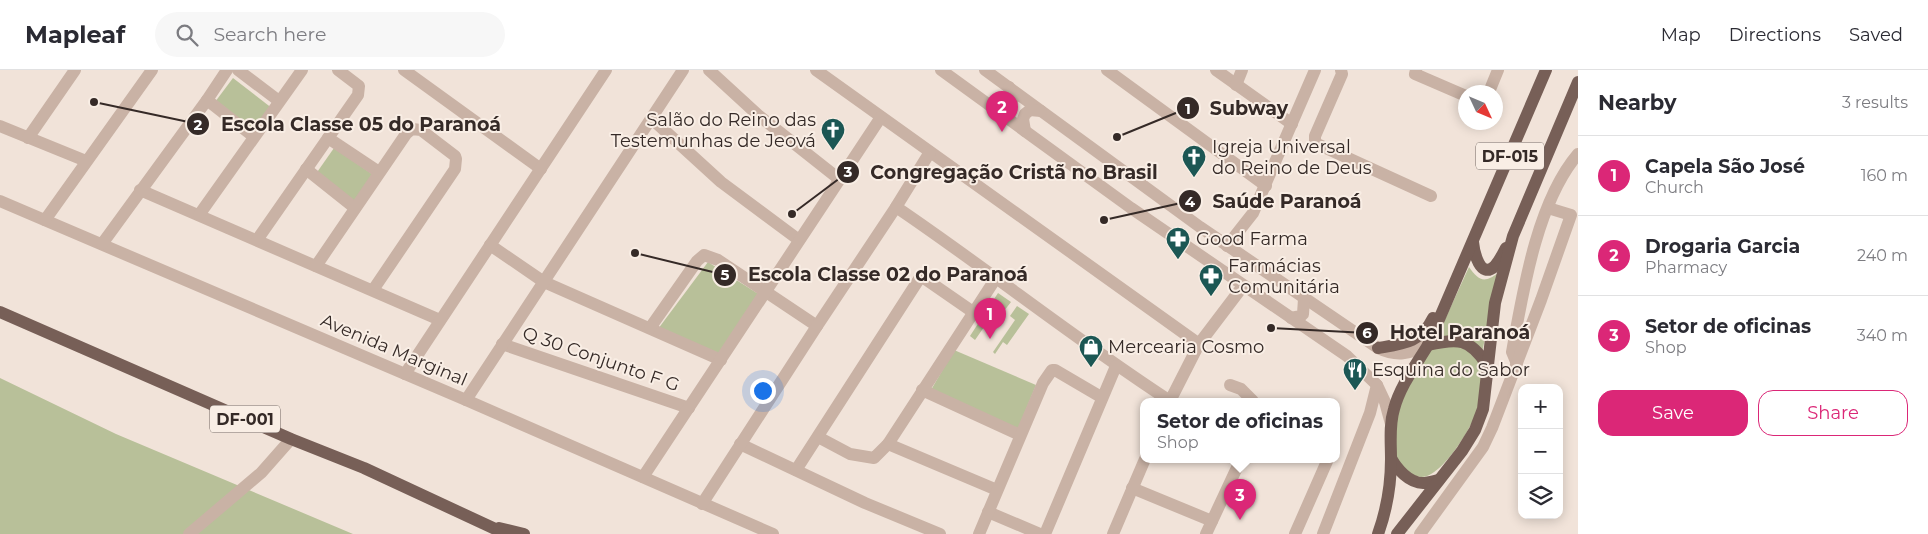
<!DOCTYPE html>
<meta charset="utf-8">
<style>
:root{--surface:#fff;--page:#f7f7f7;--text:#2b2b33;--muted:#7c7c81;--line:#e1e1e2;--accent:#db2777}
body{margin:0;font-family:Montserrat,sans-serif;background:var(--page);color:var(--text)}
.controls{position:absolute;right:15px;bottom:15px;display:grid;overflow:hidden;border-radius:10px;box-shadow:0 2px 12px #0003}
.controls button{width:45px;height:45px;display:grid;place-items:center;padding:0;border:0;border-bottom:1px solid var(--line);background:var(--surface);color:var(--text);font:25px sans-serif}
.compass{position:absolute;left:1458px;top:15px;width:45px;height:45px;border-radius:50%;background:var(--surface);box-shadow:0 2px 12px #0003;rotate:134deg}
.you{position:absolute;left:762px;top:320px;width:18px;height:18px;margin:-12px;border:4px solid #fff;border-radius:50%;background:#1a73e8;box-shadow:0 0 0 8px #1a73e833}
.badge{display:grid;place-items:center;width:32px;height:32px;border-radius:50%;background:var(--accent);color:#fff;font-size:16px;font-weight:700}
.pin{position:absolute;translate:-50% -41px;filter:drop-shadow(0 1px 2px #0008)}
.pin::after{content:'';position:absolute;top:26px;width:18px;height:15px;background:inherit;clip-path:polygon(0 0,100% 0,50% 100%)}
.popup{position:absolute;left:1140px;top:328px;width:200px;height:65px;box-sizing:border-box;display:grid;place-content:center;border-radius:10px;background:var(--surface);filter:drop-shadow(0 1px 4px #0005);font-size:16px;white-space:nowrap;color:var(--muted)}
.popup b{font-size:19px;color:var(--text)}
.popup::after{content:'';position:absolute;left:50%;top:100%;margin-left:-10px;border:10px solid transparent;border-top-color:var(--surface)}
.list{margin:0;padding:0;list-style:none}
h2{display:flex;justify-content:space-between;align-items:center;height:65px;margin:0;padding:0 20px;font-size:21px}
h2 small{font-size:16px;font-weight:400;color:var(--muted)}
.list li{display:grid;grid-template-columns:32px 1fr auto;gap:15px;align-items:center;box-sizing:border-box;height:80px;padding:0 20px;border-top:1px solid var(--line)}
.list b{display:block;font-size:19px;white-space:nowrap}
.list p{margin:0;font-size:16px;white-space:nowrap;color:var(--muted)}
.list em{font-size:16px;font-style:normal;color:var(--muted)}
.actions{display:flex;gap:10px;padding:15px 20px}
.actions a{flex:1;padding:11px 0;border:1px solid var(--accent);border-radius:15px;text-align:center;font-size:18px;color:var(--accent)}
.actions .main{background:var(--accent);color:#fff}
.icon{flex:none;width:28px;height:28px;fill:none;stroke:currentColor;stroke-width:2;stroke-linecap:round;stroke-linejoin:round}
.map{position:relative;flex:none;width:1578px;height:464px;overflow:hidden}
header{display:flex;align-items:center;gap:30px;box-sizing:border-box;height:70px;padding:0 25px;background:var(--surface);border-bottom:1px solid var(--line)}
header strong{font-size:24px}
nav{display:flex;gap:28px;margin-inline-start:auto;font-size:18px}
.search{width:350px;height:45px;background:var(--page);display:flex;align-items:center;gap:12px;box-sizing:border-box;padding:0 18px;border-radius:28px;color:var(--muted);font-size:19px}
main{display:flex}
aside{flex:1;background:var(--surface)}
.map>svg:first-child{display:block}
</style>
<header>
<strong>Mapleaf</strong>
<div class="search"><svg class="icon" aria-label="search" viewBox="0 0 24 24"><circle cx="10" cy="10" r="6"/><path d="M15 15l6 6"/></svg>Search here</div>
<nav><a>Map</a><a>Directions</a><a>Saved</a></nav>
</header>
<main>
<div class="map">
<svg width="1578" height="464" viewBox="0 0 1578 464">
<rect width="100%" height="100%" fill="#f1e3d9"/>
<g fill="#b8c099">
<path d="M233,8l40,31 -18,23 -40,-30z"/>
<path d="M334,78l41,28 -21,31 -41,-29z"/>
<path d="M708,192l52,33 -41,65 -61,-31z"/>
<path d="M1469,197c9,13 15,17 29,6l-16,80 -46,-14z"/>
<path d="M998,223l13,9 -7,9 -6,-4 -23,33 -5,-4z"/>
<path d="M1017,236l12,8 -22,31 -4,-3 -8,12 -2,-2 22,-32 -5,-4z"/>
<path d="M1447,273l24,6 13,18c-2,13 -3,27 -6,39 -3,18 -36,71 -56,71 -13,0 -21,-10 -28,-19l3,-48 32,-62z"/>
<path d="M954,280l82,35 -18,44 -87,-39z"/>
<path d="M0,308l116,56 237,100h-353z"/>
</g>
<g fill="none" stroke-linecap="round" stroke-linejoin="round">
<g stroke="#c9b2a5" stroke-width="12">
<path d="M238,0l41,31"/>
<path d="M404,0l137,99"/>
<path d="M709,0l49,45 81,64"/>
<path d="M816,0l383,274"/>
<path d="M941,0l190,138 216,148 30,29 8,17 6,22"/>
<path d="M985,0l215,157 178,121c19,9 31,6 50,-3"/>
<path d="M1107,0l159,116"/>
<path d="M1216,0l76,54"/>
<path d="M1341,0l1,4 -27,62v7l116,53"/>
<path d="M1416,0l-1,4 51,22"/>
<path d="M1236,15l6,-15"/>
<path d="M1489,22l9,-22"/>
<path d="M207,30l46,36"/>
<path d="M995,38h8l8,-4 2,-7 -4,-10"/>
<path d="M652,49l69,63 78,58"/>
<path d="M0,56l86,35"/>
<path d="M1025,61l-2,-12 2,-5 5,-4 11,1"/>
<path d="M28,68l47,-68"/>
<path d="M328,68l51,34"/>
<path d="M306,99l49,39"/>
<path d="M140,120l300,130"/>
<path d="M0,131l466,199 307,134"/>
<path d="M896,137c93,63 180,133 274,194"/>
<path d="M199,145l103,-145"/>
<path d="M45,150l107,-150"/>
<path d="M257,170l101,-145 1,-9 -21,-16"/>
<path d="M102,174l105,-144 20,-30"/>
<path d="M490,175l54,37 177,78"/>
<path d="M1227,176l26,-33 62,-143"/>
<path d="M316,196l90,-132 6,-5 9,1 34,26 1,3 -1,10 -82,121"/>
<path d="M1291,248l10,-2 2,-2 1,-15"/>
<path d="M650,258l47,-67 7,-6 14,5 99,66"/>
<path d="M502,274l187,64"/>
<path d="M1517,294l-5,-12c11,-61 25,-150 66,-198"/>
<path d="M405,304l201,-304"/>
<path d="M1230,315l11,4 12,12"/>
<path d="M922,320l98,45"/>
<path d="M466,330l217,-330"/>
<path d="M1170,331l29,-57 44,-58"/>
<path d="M818,367l32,17 24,4 14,-14 108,-166"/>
<path d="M740,374l125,59 75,31"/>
<path d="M888,374l109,46"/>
<path d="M796,400l125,-194 52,36"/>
<path d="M643,407l238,-360"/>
<path d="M1132,418l80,33"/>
<path d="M702,434l115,-178 79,-119 34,-55"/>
<path d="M988,442l52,22"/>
<path d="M189,464l72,-61 30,-34"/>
<path d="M979,464l64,-151 9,-13h3l46,27"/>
<path d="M1045,464l71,-168"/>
<path d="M1113,464l32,-75"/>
<path d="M1206,464l35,-75"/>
<path d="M1295,464l33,-75"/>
<path d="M1323,464l47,-121 7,-28"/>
<path d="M1420,464l63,-87 9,-19 49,-128 30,-85 -23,-7"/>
</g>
<g stroke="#775f57" stroke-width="12">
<path d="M1473,172c1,10 7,38 22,24 4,-5 8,-12 11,-18"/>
<path d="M0,242l291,127 73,29 142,66"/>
<path d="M1428,275c30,-7 42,-7 59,20"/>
<path d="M1378,278c24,-4 43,-5 55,-30"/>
<path d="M1391,388c6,11 18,25 32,25 5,0 11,-2 16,-3"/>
<path d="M499,458l25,6"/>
<path d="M1378,464c9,-25 13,-49 13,-75 0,-17 -2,-34 3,-50 6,-23 22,-44 34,-64l118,-275"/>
<path d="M1397,464l65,-83 13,-21 8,-21 12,-106 18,-67 65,-154"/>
</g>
</g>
<defs>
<symbol id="church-pin" viewBox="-11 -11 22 30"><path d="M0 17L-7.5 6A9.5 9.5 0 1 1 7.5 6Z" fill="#1c5754" stroke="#f9eee5"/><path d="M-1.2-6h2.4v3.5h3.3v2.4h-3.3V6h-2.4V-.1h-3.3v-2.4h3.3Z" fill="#fff"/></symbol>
<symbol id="pharmacy-pin" viewBox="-11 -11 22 30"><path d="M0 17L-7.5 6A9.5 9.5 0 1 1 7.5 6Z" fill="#1c5754" stroke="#f9eee5"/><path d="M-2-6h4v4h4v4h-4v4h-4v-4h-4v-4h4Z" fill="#fff"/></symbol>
<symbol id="shop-pin" viewBox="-11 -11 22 30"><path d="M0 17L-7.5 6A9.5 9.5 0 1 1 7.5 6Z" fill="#1c5754" stroke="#f9eee5"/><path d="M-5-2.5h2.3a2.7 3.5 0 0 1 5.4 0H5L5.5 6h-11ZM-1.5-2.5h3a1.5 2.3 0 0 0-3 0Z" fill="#fff"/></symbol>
<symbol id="restaurant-pin" viewBox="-11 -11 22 30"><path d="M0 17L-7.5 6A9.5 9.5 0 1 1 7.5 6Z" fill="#1c5754" stroke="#f9eee5"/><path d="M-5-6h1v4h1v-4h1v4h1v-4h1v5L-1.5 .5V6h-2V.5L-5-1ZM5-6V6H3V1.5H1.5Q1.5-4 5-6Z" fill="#fff"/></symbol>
</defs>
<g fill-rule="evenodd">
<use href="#church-pin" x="819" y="46" width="28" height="38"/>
<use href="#church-pin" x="1180" y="73" width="28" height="38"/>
<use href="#pharmacy-pin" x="1164" y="155" width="28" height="38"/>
<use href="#pharmacy-pin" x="1197" y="192" width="28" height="38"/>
<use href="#shop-pin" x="1077" y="263" width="28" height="38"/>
<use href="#restaurant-pin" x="1341" y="286" width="28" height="38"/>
</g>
<g text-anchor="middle" stroke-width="4" stroke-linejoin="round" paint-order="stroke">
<g fill="#f9eee5" stroke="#706560" stroke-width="1">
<rect x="1476" y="72.5" width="68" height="27" rx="4"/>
<rect x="210" y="335.5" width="70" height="27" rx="4"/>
</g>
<g font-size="16" font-weight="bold" fill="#352a27">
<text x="1510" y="92">DF-015</text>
<text x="245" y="355">DF-001</text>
</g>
<g font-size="18" fill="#352a27" stroke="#f9eee5" text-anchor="start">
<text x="816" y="56" text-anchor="end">Salão do Reino das<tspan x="816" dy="21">Testemunhas de Jeová</tspan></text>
<text x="1212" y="83">Igreja Universal<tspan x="1212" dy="21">do Reino de Deus</tspan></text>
<text x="1196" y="175">Good Farma</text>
<text x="1228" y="202">Farmácias<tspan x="1228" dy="21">Comunitária</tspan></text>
<text x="1108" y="283">Mercearia Cosmo</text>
<text x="1372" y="306">Esquina do Sabor</text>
</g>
<g font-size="18" fill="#352a27" stroke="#f9eee5">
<text transform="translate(394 280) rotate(23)" y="6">Avenida Marginal</text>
<text transform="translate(601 289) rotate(19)" y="6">Q 30 Conjunto F G</text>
</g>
</g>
<path fill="none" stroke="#352a27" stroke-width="2" d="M1117 67L1188 38M94 32L198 54M792 144L848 102M1104 150L1190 131M635 183L725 205M1271 258L1367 263"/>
<g fill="#352a27" stroke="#f9eee5" stroke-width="2">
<circle cx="1117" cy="67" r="5"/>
<circle cx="94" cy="32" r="5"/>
<circle cx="792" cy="144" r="5"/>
<circle cx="1104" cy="150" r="5"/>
<circle cx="635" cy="183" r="5"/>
<circle cx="1271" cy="258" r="5"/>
<circle cx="1188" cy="38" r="12"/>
<circle cx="198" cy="54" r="12"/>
<circle cx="848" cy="102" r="12"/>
<circle cx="1190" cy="131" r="12"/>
<circle cx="725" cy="205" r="12"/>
<circle cx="1367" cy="263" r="12"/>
</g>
<g font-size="15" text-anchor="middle" font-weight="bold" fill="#fff">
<text x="1188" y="44">1</text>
<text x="198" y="60">2</text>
<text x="848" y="107">3</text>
<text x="1190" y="137">4</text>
<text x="725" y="210">5</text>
<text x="1367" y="268">6</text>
</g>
<g font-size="19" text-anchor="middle" font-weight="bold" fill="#352a27" stroke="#f9eee5" stroke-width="4" stroke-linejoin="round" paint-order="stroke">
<text x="1249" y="45">Subway</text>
<text x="361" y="61">Escola Classe 05 do Paranoá</text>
<text x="1014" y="109">Congregação Cristã no Brasil</text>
<text x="1287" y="138">Saúde Paranoá</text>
<text x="888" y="211">Escola Classe 02 do Paranoá</text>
<text x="1460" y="269">Hotel Paranoá</text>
</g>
</svg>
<div class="controls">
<button>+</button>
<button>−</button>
<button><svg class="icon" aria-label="layers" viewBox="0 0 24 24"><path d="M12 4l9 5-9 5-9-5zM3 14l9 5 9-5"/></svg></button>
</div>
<svg class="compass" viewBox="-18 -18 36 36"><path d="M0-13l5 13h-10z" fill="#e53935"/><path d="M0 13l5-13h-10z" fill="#7c7c81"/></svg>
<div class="you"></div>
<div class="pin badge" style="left:990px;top:269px">1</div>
<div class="pin badge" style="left:1002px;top:62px">2</div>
<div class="pin badge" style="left:1240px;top:450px">3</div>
<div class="popup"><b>Setor de oficinas</b>Shop</div>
</div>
<aside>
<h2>Nearby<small>3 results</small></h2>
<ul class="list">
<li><span class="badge">1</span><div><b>Capela São José</b><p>Church</p></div><em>160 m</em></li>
<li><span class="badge">2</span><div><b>Drogaria Garcia</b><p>Pharmacy</p></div><em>240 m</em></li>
<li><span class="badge">3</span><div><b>Setor de oficinas</b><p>Shop</p></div><em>340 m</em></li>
</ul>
<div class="actions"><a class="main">Save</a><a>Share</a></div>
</aside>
</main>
